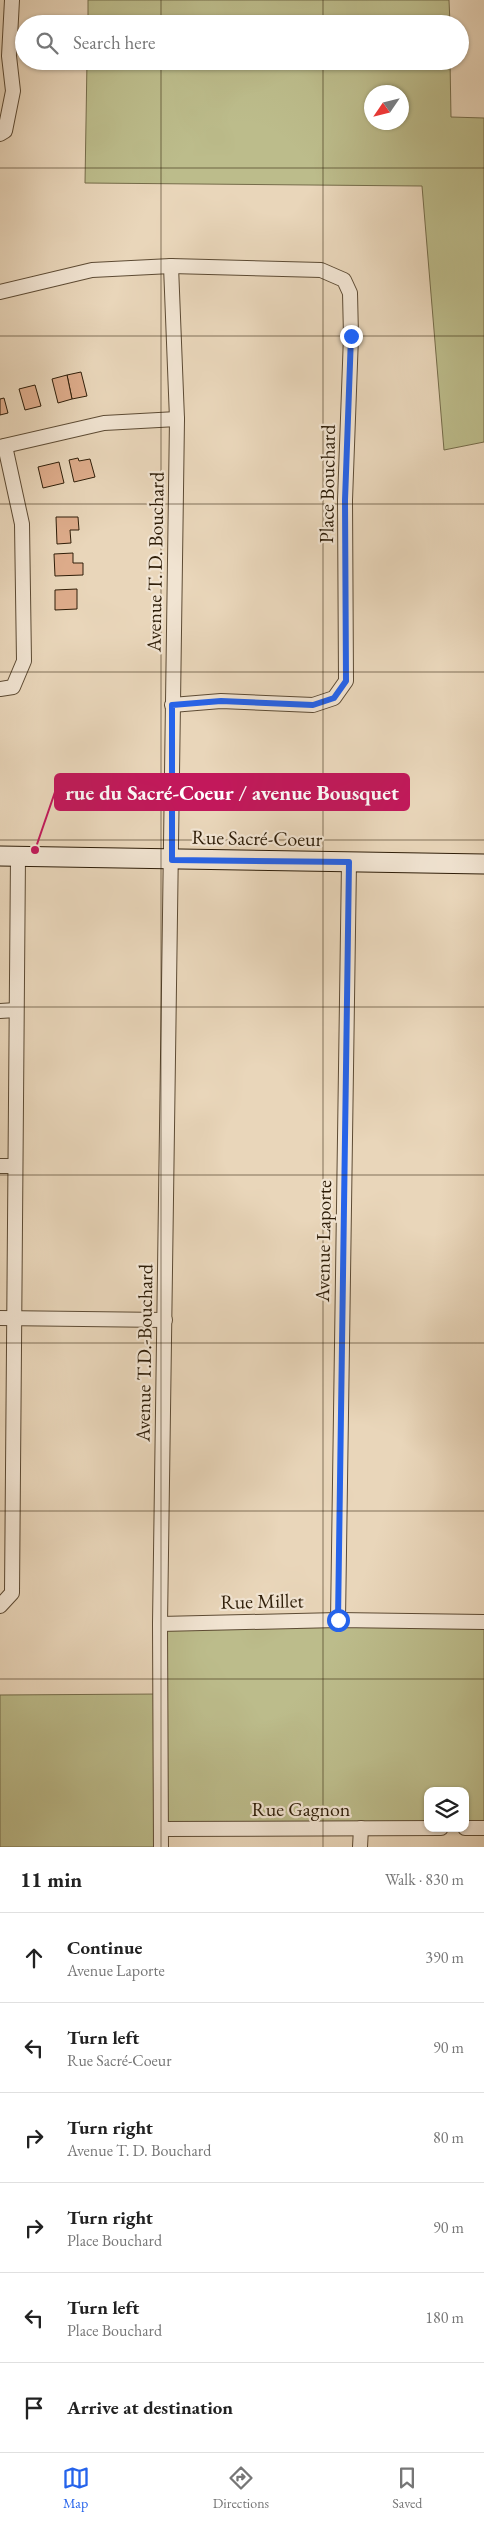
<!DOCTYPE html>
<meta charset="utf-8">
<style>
:root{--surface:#fff;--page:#f2f2f2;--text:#222;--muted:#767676;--line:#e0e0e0;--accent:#2563eb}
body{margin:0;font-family:"EB Garamond",serif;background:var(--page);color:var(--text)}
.controls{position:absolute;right:15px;bottom:15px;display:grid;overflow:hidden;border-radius:10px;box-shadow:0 1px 4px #0004}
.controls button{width:45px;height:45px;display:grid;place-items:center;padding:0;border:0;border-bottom:1px solid var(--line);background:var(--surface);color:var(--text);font:25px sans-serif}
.compass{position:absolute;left:364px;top:85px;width:45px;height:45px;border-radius:50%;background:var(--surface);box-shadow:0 1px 4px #0004;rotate:235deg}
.stop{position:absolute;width:15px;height:15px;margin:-11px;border:4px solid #2563eb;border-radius:50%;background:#fff}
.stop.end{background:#2563eb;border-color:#fff;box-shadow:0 1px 5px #0008}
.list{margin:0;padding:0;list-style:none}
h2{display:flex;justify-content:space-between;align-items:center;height:65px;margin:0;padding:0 20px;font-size:21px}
h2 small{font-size:16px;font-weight:400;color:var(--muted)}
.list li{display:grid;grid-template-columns:32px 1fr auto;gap:15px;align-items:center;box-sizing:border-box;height:90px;padding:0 20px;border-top:1px solid var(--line)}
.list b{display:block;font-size:19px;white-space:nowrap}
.list p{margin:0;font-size:16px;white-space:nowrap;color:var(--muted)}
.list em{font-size:16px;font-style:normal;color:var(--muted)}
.icon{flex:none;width:28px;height:28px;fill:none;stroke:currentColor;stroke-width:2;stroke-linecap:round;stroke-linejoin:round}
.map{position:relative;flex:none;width:484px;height:1847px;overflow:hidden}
.search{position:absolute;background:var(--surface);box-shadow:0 1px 4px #0004;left:15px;right:15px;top:15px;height:55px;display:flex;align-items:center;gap:12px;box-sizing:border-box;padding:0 18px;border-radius:28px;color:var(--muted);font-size:19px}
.sheet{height:605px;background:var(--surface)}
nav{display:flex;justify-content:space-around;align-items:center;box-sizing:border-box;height:70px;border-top:1px solid var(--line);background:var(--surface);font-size:14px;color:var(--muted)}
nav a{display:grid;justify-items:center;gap:2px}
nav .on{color:var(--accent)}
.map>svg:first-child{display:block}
</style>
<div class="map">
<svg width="484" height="1847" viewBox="0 0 484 1847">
<rect width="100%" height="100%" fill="#e9d6ba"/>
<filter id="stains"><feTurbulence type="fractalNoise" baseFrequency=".004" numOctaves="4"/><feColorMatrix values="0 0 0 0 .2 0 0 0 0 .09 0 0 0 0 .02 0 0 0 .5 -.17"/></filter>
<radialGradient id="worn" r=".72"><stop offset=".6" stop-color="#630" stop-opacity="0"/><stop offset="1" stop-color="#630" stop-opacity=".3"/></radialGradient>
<g fill="#bcbc8b" stroke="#756c4a" fill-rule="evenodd">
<path d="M88,0h361l1,24h-362z"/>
<path d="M87,61h363l1,56 33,1v324l-40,8 -22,-264 -337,-3zM372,92h30v30h-30z"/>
<path d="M484,1622v206h-19v-37h-37v37l-267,1v18h-161v-152l160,-1v-70z"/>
</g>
<g fill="#deac8b" stroke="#2e1d08">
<path d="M81,372l6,24 -15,3 -5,-24z"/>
<path d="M67,375l5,24 -14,4 -6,-24z"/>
<path d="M35,385l6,21 -16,4 -6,-21z"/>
<path d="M4,398l4,15 -8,2v-16z"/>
<path d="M78,458l1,3 11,-2 5,18 -21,5 -5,-22z"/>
<path d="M59,462l5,21 -21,5 -5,-21z"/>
<path d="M56,517h22l1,13h-9l1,13 -14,1z"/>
<path d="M73,553v10h10v12l-28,1 -1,-22z"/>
<path d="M77,589v20l-22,1v-20z"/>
</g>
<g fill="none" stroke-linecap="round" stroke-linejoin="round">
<defs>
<g id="street">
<path d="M0,134l5,-3 8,-40 -4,-35 3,-56"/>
<path d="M0,292l92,-22 79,-4 150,4 23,10 6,13 1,43 -6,164 1,181 -12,17 -21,7 -92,-4 -49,4"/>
<path d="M0,447l104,-24 73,-4"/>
<path d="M0,689l13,-2 11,-26 -2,-137 -17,-78"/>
<path d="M0,1011l16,-1"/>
<path d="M0,1166h15"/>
<path d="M0,1318l165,2"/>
<path d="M0,1606l12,-13 6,-737"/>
<path d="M338,1620l11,-758"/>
<path d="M160,1624l178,-4 146,2"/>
<path d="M465,1828h19"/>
<path d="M161,1829l280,-1"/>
<path d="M161,1847l-1,-223 17,-1205 -6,-153"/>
<path d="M360,1847l1,-19"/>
</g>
<path id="secondary" d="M0,856l484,8"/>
</defs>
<use href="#street" stroke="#5d4b34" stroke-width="16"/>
<use href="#secondary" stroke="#2e1d08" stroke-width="21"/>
<use href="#street" stroke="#f1e4d2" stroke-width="14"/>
<use href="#secondary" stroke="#f1e4d2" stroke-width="19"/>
</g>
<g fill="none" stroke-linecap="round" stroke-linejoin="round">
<path stroke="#2563eb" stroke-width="6" d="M338,1620l11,-758 -177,-2v-155l49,-4 92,4 21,-7 12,-17 -1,-181 6,-164"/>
</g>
<path fill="none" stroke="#2e1d08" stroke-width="1" stroke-opacity="0.55" d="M161,0v24M323,0v24M161,61v1786M323,61v1786M0,168h484M0,336h484M0,504h484M0,672h484M0,840h484M0,1007h484M0,1175h484M0,1343h484M0,1511h484M0,1679h484"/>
<g text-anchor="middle" stroke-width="4.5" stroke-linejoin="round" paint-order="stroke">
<g font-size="20" fill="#2e1d08" stroke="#f1e4d2">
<text transform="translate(327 484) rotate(-89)" y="7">Place Bouchard</text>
<text transform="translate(155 562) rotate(-89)" y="7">Avenue T. D. Bouchard</text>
<text transform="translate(257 838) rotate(1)" y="7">Rue Sacré-Coeur</text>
<text transform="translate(323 1241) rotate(-89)" y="7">Avenue Laporte</text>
<text transform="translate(144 1353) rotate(-89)" y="7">Avenue T.D.-Bouchard</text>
<text transform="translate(262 1601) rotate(-1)" y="7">Rue Millet</text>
<text x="301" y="1816">Rue Gagnon</text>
</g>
</g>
<path fill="none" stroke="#c2185b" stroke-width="2" d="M35 850L55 792"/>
<circle fill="#c2185b" stroke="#f1e4d2" stroke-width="2" cx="35" cy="850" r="5"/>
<rect fill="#c2185b" stroke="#c2185b" stroke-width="2" x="55" y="774" width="354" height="36" rx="5"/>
<g font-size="21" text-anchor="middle" font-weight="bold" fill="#fff">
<text x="232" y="800">rue du Sacré-Coeur / avenue Bousquet</text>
</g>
<rect width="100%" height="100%" filter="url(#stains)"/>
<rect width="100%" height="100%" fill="url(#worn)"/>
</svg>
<div class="controls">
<button><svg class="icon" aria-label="layers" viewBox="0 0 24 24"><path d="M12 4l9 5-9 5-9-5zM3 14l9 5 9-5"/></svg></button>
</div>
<svg class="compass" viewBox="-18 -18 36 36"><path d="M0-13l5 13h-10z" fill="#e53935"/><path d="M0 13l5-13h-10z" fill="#767676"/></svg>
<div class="stop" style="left:338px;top:1620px"></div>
<div class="stop end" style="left:351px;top:336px"></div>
<div class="search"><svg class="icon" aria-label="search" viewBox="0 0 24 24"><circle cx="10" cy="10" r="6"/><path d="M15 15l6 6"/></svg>Search here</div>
</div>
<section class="sheet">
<h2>11 min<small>Walk · 830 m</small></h2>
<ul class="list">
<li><svg class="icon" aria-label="ahead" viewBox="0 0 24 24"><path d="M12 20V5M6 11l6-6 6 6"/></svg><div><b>Continue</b><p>Avenue Laporte</p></div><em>390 m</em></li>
<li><svg class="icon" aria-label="left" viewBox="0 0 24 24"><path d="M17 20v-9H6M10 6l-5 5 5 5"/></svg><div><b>Turn left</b><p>Rue Sacré-Coeur</p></div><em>90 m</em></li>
<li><svg class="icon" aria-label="right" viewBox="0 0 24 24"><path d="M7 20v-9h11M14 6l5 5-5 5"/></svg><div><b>Turn right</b><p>Avenue T. D. Bouchard</p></div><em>80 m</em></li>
<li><svg class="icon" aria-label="right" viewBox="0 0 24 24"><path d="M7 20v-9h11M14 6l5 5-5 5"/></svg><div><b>Turn right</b><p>Place Bouchard</p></div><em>90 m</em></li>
<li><svg class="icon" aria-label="left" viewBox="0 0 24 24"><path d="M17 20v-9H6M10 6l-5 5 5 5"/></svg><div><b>Turn left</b><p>Place Bouchard</p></div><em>180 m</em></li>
<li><svg class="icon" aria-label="arrive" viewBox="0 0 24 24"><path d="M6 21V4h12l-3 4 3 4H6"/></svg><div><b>Arrive at destination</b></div></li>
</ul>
</section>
<nav>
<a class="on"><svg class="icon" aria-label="map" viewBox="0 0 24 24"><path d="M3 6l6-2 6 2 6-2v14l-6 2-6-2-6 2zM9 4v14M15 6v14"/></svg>Map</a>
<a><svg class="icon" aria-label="directions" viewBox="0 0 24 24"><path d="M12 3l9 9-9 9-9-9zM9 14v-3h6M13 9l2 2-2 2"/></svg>Directions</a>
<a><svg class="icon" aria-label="saved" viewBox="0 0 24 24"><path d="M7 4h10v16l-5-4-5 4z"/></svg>Saved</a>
</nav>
